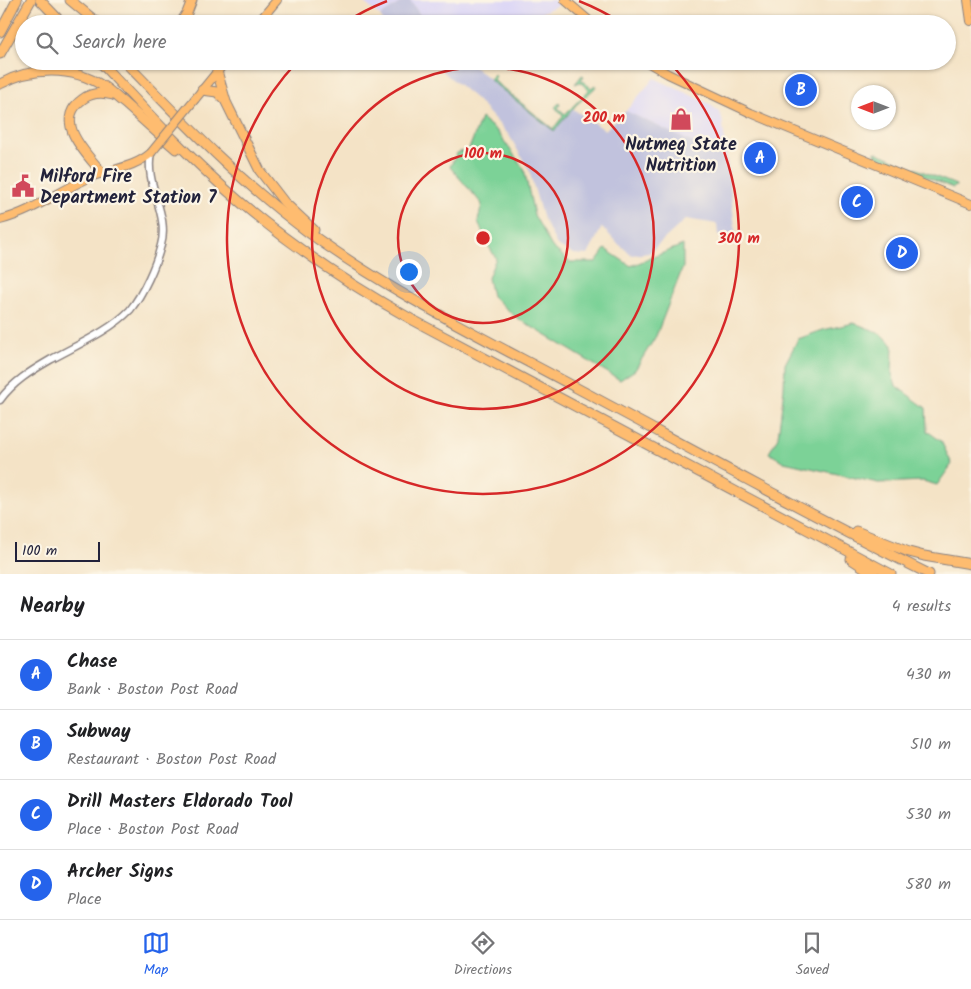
<!DOCTYPE html>
<meta charset="utf-8">
<style>
:root{--surface:#fff;--page:#f6f6f6;--text:#202124;--muted:#757577;--line:#e0e0e0;--accent:#2563eb}
body{margin:0;font-family:Kalam,sans-serif;background:var(--page);color:var(--text)}
.compass{position:absolute;left:851px;top:85px;width:45px;height:45px;border-radius:50%;background:var(--surface);box-shadow:0 1px 4px #0004;rotate:270deg}
.scale{position:absolute;left:15px;bottom:12px;width:85px;box-sizing:border-box;padding-left:5px;border:2px solid #22223b;border-top:0;font-size:14px;line-height:18px;white-space:nowrap;color:#22223b;-webkit-text-stroke:4px #fcf5e5;paint-order:stroke}
.you{position:absolute;left:408px;top:271px;width:18px;height:18px;margin:-12px;border:4px solid #fff;border-radius:50%;background:#1a73e8;box-shadow:0 0 0 8px #1a73e833}
.badge{display:grid;place-items:center;width:32px;height:32px;border-radius:50%;background:var(--accent);color:#fff;font-size:16px;font-weight:700}
.pin{position:absolute;translate:-50% -50%;border:2px solid #fff;box-shadow:0 1px 5px #0006}
.list{margin:0;padding:0;list-style:none}
h2{display:flex;justify-content:space-between;align-items:center;height:65px;margin:0;padding:0 20px;font-size:21px}
h2 small{font-size:16px;font-weight:400;color:var(--muted)}
.list li{display:grid;grid-template-columns:32px 1fr auto;gap:15px;align-items:center;box-sizing:border-box;height:70px;padding:0 20px;border-top:1px solid var(--line)}
.list b{display:block;font-size:19px;white-space:nowrap}
.list p{margin:0;font-size:16px;white-space:nowrap;color:var(--muted)}
.list em{font-size:16px;font-style:normal;color:var(--muted)}
.icon{flex:none;width:28px;height:28px;fill:none;stroke:currentColor;stroke-width:2;stroke-linecap:round;stroke-linejoin:round}
.map{position:relative;flex:none;width:971px;height:574px;overflow:hidden}
.search{position:absolute;background:var(--surface);box-shadow:0 1px 4px #0004;left:15px;right:15px;top:15px;height:55px;display:flex;align-items:center;gap:12px;box-sizing:border-box;padding:0 18px;border-radius:28px;color:var(--muted);font-size:19px}
.sheet{height:345px;background:var(--surface)}
nav{display:flex;justify-content:space-around;align-items:center;box-sizing:border-box;height:70px;border-top:1px solid var(--line);background:var(--surface);font-size:14px;color:var(--muted)}
nav a{display:grid;justify-items:center;gap:2px}
nav .on{color:var(--accent)}
.map>svg:first-child{display:block}
</style>
<div class="map">
<svg width="971" height="574" viewBox="0 0 971 574">
<rect width="100%" height="100%" fill="#fcf5e5"/>
<filter id="ink" filterUnits="userSpaceOnUse"><feTurbulence type="fractalNoise" baseFrequency=".02" numOctaves="2"/><feDisplacementMap in="SourceGraphic" scale="10" xChannelSelector="R" yChannelSelector="G"/><feConvolveMatrix kernelMatrix="1 2 1 2 8 2 1 2 1" color-interpolation-filters="sRGB"/></filter>
<filter id="wash" filterUnits="userSpaceOnUse"><feTurbulence type="fractalNoise" baseFrequency=".0096" numOctaves="4" result="noise"/><feDisplacementMap in="SourceGraphic" scale="20" xChannelSelector="R" yChannelSelector="G"/><feGaussianBlur stdDeviation="1.12" result="paint"/><feColorMatrix in="noise" values="0 0 0 0 0 0 0 0 0 0 0 0 0 0 0 0 0 1.4 0 .05"/><feComposite in="paint" operator="in"/></filter>
<g filter="url(#wash)">
<rect width="100%" height="100%" fill="#f4e3c6"/>
<g fill="#dbd6f7">
<path d="M361,0h43l-24,16z"/>
<path d="M410,0h143l5,5 -41,19h-91z"/>
<path d="M654,78l54,25 11,9 3,6 5,41 -101,-48z"/>
</g>
<g fill="#c1c2dd">
<path d="M404,0h6l16,24h-41l-5,-8z"/>
<path d="M430,61h37l87,70 19,-22 32,21 21,-19 101,48 9,78 -18,-1 -1,-12 -31,-5 -37,34 -17,2 -16,-13 -14,-15 -14,28 -14,-1 -17,-9 -15,-29 -13,-46 -20,-35 -33,-36z"/>
</g>
<g fill="#7bd297" stroke="#4e7a69">
<path d="M494,74l2,2 -3,4 60,49 10,-13 -8,-9 4,-4 1,1 -2,4 7,6 24,-24 -9,-8 -5,2 7,-9 2,1 -3,4 10,8 4,-3 1,2 -20,18 -22,26 -64,-51z"/>
<path d="M481,118l16,13 27,38 10,46 18,32 18,15h26l9,-13 26,17 52,-21v22l-27,69 -21,34 -15,10 -103,-62 -25,-22 -4,-18 8,-20 -10,-16 -8,-21 4,-17 -32,-37 7,-14 12,-4z"/>
<path d="M875,152l81,33v1l-3,2 -77,-32z"/>
<path d="M854,323l24,9 15,13 -1,29 4,12 30,22 1,23 14,10 11,23 -15,21 -14,-4 -45,2 -94,-21 -15,-9 9,-16 6,-49 1,-24 13,-25 25,-9z"/>
</g>
</g>
<g filter="url(#ink)">
<g fill="none" stroke-linecap="round" stroke-linejoin="round">
<defs>
<path id="minor" d="M0,400c13,-18 31,-29 50,-40 25,-14 60,-29 80,-50 13,-16 26,-45 31,-65 9,-31 -17,-60 -10,-92"/>
<g id="major">
<path d="M565,0l28,24"/>
<path d="M968,0l3,21"/>
<path d="M257,24l20,-24"/>
<path d="M645,61l23,13 83,39 220,91"/>
<path d="M195,99l31,-38"/>
<path d="M0,220c33,-8 60,-30 91,-43 21,-8 43,-9 60,-24"/>
</g>
<g id="highway">
<path d="M40,0l23,24"/>
<path d="M70,0l29,24"/>
<path d="M180,24l7,-11 5,-13"/>
<path d="M0,32l17,-32"/>
<path d="M0,54l31,-54"/>
<path d="M99,61c45,48 90,97 140,140 53,45 111,84 172,118l480,255"/>
<path d="M124,61c59,61 116,121 184,171 83,61 176,106 267,155 118,63 235,128 354,187"/>
<path d="M217,71l9,31 34,69 24,31 30,28"/>
<path d="M0,84c32,-17 72,-18 103,2 8,5 14,12 21,17 17,15 34,31 52,46"/>
<path d="M202,90l15,2 8,8"/>
<path d="M103,174c-16,-20 -52,-53 -20,-75 9,-7 19,-7 30,-4"/>
<path d="M856,531l53,21 15,4 47,8"/>
<path d="M851,559l23,15"/>
</g>
</defs>
<use href="#minor" stroke="#8b8280" stroke-width="9"/>
<use href="#major" stroke="#8b8280" stroke-width="10"/>
<use href="#highway" stroke="#8b8280" stroke-width="11"/>
<use href="#minor" stroke="#fff" stroke-width="6"/>
<use href="#major" stroke="#febc70" stroke-width="8"/>
<use href="#highway" stroke="#febc70" stroke-width="9"/>
<defs>
<path id="major-bridge" d="M151,153l44,-54"/>
</defs>
<use href="#major-bridge" stroke="#8b8280" stroke-width="10" stroke-linecap="butt"/>
<use href="#major-bridge" stroke="#febc70" stroke-width="8"/>
</g>
</g>
<g fill="none" stroke="#d62828" stroke-width="2.5">
<circle cx="483" cy="238" r="85"/>
<circle cx="483" cy="238" r="171"/>
<path d="M344 23A256 256 0 0 1 387 1M579 1A256 256 0 0 1 622 23M669 62A256 256 0 1 1 297 62"/>
</g>
<defs>
<symbol id="shop-bare" viewBox="-9 -9 18 18"><path d="M-5-2.5h2.3a2.7 3.5 0 0 1 5.4 0H5L5.5 6h-11ZM-1.5-2.5h3a1.5 2.3 0 0 0-3 0Z" fill="#d1495b" stroke="#fcf5e5" stroke-width="2.5" paint-order="stroke"/></symbol>
<symbol id="civic-bare" viewBox="-9 -9 18 18"><path d="M-.6-6.5H3V-4.5H.6V-3L4-1V1h2V6H-6V1h2V-1L-.6-3ZM-1.2 2.5V6h2.4V2.5Z" fill="#d1495b" stroke="#fcf5e5" stroke-width="2.5" paint-order="stroke"/></symbol>
</defs>
<g fill-rule="evenodd">
<use href="#shop-bare" x="665" y="103" width="32" height="32"/>
<use href="#civic-bare" x="7" y="170" width="32" height="32"/>
</g>
<g text-anchor="middle" stroke-width="4.5" stroke-linejoin="round" paint-order="stroke">
<g font-size="18" font-weight="bold" fill="#22223b" stroke="#fcf5e5">
<text x="681" y="150">Nutmeg State<tspan x="681" dy="21">Nutrition</tspan></text>
<text x="40" y="182" text-anchor="start">Milford Fire<tspan x="40" dy="21">Department Station 7</tspan></text>
</g>
</g>
<circle cx="483" cy="238" r="8" fill="#d62828" stroke="#fcf5e5" stroke-width="2.5"/>
<g font-size="15" text-anchor="middle" font-weight="bold" fill="#d62828" stroke="#fcf5e5" stroke-width="4.5" stroke-linejoin="round" paint-order="stroke">
<text x="604" y="122">200 m</text>
<text x="483" y="158">100 m</text>
<text x="739" y="243">300 m</text>
</g>
</svg>
<svg class="compass" viewBox="-18 -18 36 36"><path d="M0-13l5 13h-10z" fill="#e53935"/><path d="M0 13l5-13h-10z" fill="#757577"/></svg>
<div class="scale">100 m</div>
<div class="you"></div>
<div class="pin badge" style="left:760px;top:158px">A</div>
<div class="pin badge" style="left:801px;top:90px">B</div>
<div class="pin badge" style="left:857px;top:202px">C</div>
<div class="pin badge" style="left:902px;top:253px">D</div>
<div class="search"><svg class="icon" aria-label="search" viewBox="0 0 24 24"><circle cx="10" cy="10" r="6"/><path d="M15 15l6 6"/></svg>Search here</div>
</div>
<section class="sheet">
<h2>Nearby<small>4 results</small></h2>
<ul class="list">
<li><span class="badge">A</span><div><b>Chase</b><p>Bank · Boston Post Road</p></div><em>430 m</em></li>
<li><span class="badge">B</span><div><b>Subway</b><p>Restaurant · Boston Post Road</p></div><em>510 m</em></li>
<li><span class="badge">C</span><div><b>Drill Masters Eldorado Tool</b><p>Place · Boston Post Road</p></div><em>530 m</em></li>
<li><span class="badge">D</span><div><b>Archer Signs</b><p>Place</p></div><em>580 m</em></li>
</ul>
</section>
<nav>
<a class="on"><svg class="icon" aria-label="map" viewBox="0 0 24 24"><path d="M3 6l6-2 6 2 6-2v14l-6 2-6-2-6 2zM9 4v14M15 6v14"/></svg>Map</a>
<a><svg class="icon" aria-label="directions" viewBox="0 0 24 24"><path d="M12 3l9 9-9 9-9-9zM9 14v-3h6M13 9l2 2-2 2"/></svg>Directions</a>
<a><svg class="icon" aria-label="saved" viewBox="0 0 24 24"><path d="M7 4h10v16l-5-4-5 4z"/></svg>Saved</a>
</nav>
